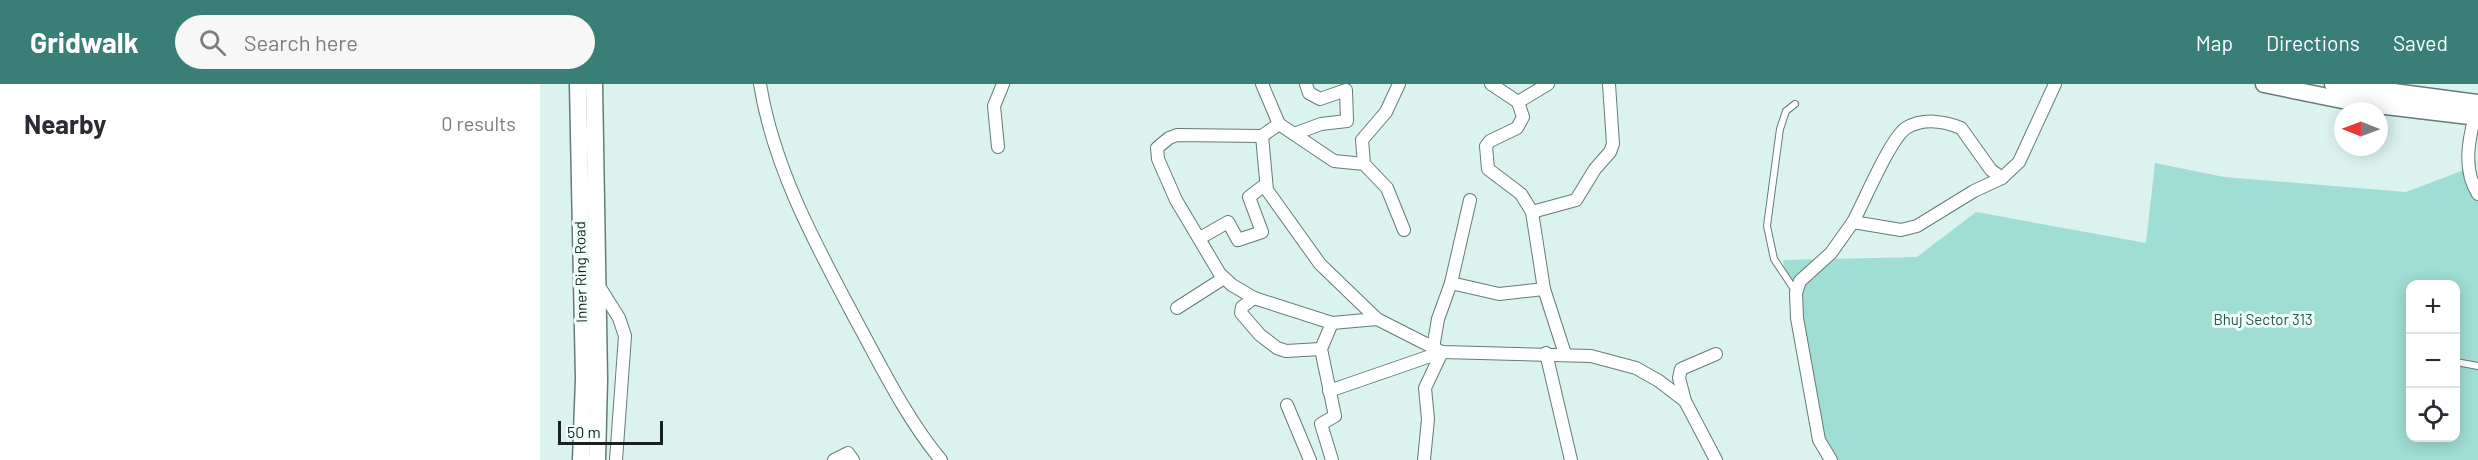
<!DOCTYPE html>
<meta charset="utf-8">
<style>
:root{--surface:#fff;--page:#f7f7f7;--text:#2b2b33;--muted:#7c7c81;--line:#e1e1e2;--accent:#397f77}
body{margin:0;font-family:Barlow,sans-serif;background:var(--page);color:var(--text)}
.controls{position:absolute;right:18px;bottom:18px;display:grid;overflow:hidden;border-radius:12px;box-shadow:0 3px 15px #0003}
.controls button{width:54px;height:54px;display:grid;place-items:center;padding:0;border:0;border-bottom:2px solid var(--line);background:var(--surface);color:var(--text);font:30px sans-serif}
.compass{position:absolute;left:1794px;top:18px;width:54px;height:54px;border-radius:50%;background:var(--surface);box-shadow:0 3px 15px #0003;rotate:271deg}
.scale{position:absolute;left:18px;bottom:15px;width:105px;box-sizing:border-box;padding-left:6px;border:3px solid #192221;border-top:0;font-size:16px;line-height:21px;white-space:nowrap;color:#192221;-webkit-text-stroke:4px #effefb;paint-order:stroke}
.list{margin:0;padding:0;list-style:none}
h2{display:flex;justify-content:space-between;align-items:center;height:78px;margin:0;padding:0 24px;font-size:26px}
h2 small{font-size:20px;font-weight:400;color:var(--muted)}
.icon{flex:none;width:33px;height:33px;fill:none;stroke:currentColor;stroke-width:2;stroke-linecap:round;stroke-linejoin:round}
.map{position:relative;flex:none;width:1938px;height:376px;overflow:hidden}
header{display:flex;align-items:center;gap:36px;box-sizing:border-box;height:84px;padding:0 30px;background:var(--accent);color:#fff}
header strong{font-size:28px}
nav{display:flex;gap:33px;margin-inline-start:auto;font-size:21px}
.search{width:420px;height:54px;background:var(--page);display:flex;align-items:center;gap:15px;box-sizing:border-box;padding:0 21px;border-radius:33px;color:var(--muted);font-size:22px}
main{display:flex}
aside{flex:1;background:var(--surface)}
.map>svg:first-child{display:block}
</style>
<header>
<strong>Gridwalk</strong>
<div class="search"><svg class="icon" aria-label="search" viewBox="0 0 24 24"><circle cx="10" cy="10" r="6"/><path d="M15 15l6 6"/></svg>Search here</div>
<nav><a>Map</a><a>Directions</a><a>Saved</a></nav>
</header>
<main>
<aside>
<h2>Nearby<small>0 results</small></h2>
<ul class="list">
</ul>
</aside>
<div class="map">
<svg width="1938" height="376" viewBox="0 0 1938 376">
<rect width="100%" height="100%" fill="#dbf3ef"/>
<path fill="#a0ddd4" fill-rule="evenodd" d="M1615,79l69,14 182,15 58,-22 14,26v264h-655l-40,-200 134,-3 59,-45 170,31zM1870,201h46v153h-46z"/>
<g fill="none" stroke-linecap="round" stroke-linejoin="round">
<defs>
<g id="lane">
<path d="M1255,20l-9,7 -6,18 -13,97 7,33 22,33"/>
<path d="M1916,278l22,4"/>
</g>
<g id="street">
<path d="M220,0c14,86 57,163 98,240 25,46 49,95 83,136"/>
<path d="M722,0l17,40 55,37 30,3"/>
<path d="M859,0l-13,28 -24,28 2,24 23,24 17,42"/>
<path d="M951,0l27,18 5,15 -6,11 -27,13 -4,5 2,23 33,25 11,18 12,77 21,65"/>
<path d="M978,18l30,-18"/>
<path d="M1935,32c-7,26 -12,54 3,78"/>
<path d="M739,40l-17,12 -85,-1 -8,3 -12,10 1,11 18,41 44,74 12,11 22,13 78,25 45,-4"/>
<path d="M754,50l27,-10 26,-3 -1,-31 -26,9 -11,-6 -3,-9"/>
<path d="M722,52l5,54 53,74 57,55 65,33 149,4 45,12 23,13 26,20 31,59"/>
<path d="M458,63l-4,-41 9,-22"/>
<path d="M992,128l44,-12 19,-31 15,-17 3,-8 -4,-60"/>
<path d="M1313,138c11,-20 37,-83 53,-94 17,-10 38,-7 55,0l30,42 11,8"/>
<path d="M660,154l28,-16 10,18 24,-8 -13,-35 17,-13"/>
<path d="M57,199l22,35 6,18 -9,124"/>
<path d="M911,199l48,11 45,-5"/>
<path d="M714,214l-12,9 -1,6 19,22 17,13 9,3 35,-2"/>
<path d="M637,224l47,-30"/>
<path d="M893,264l5,-29 13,-36 19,-83"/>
<path d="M1006,269l25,107"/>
<path d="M789,307l113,-39"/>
<path d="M1145,317l-6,-23 2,-9 35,-15"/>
<path d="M747,321l23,55"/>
<path d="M294,376l14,-7 5,7"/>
<path d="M792,376l-11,-36 14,-8 -14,-67 11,-26"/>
<path d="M884,376l4,-41 -3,-31 17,-36"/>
<path d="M1291,376l-12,-20 -22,-122 -1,-25 4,-12 31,-28 22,-31 48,8 16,-4 57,-35 28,-13 17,-16 36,-78"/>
</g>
<g id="secondary">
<path d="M38,0l6,295 -3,81"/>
<path d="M54,0l5,295 -2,81"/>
<path d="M1724,0l88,18 126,15"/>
<path d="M1793,0l145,19"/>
</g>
</defs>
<use href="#lane" stroke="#657b78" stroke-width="8"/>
<use href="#street" stroke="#657b78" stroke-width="14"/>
<use href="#secondary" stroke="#657b78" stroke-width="19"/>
<use href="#lane" stroke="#fff" stroke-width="6"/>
<use href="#street" stroke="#fff" stroke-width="12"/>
<use href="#secondary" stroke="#fff" stroke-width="16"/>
</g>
<g text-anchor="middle" stroke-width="6" stroke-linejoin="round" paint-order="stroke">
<g font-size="15" fill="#192221" stroke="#effefb">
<text transform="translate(41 188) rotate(-91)" y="5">Inner Ring Road</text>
</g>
<g font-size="15" fill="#255650" stroke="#effefb">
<text x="1723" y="241">Bhuj Sector 313</text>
</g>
</g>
</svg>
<div class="controls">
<button>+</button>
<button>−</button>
<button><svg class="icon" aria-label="locate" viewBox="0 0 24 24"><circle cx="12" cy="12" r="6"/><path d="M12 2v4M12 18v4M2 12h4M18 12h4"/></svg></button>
</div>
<svg class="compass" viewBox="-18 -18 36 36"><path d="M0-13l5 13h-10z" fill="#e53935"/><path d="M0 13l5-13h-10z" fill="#7c7c81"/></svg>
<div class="scale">50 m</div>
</div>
</main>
